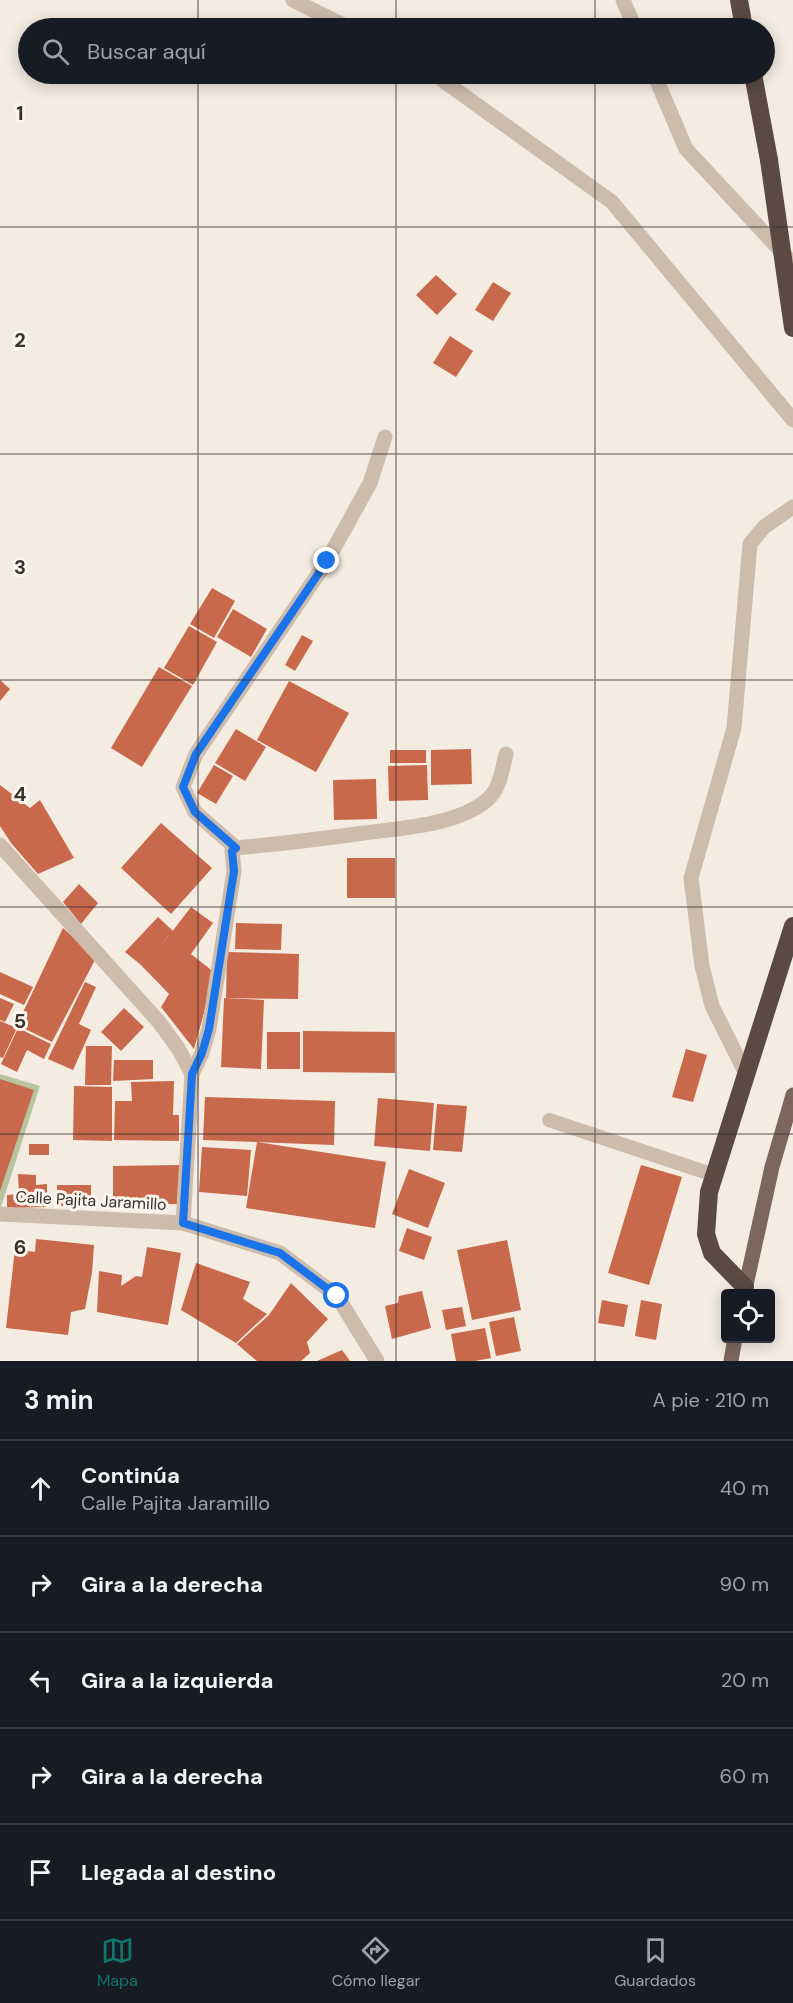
<!DOCTYPE html>
<html lang="es">
<meta charset="utf-8">
<style>
:root{--surface:#171b24;--page:#20242c;--text:#f1f3f6;--muted:#9ea1a6;--line:#363941;--accent:#0f766e}
body{margin:0;font-family:"DM Sans",sans-serif;background:var(--page);color:var(--text)}
.controls{position:absolute;right:18px;bottom:18px;display:grid;overflow:hidden;border-radius:6px;box-shadow:0 3px 15px #0003}
.controls button{width:54px;height:54px;display:grid;place-items:center;padding:0;border:0;border-bottom:2px solid var(--line);background:var(--surface);color:var(--text);font:30px sans-serif}
.stop{position:absolute;width:18px;height:18px;margin:-14px;border:4px solid #1a73e8;border-radius:50%;background:#fff}
.stop.end{background:#1a73e8;border-color:#fff;box-shadow:0 2px 6px #0008}
.list{margin:0;padding:0;list-style:none}
h2{display:flex;justify-content:space-between;align-items:center;height:78px;margin:0;padding:0 24px;font-size:26px}
h2 small{font-size:20px;font-weight:400;color:var(--muted)}
.list li{display:grid;grid-template-columns:39px 1fr auto;gap:18px;align-items:center;box-sizing:border-box;height:96px;padding:0 24px;border-top:2px solid var(--line)}
.list b{display:block;font-size:22px;white-space:nowrap}
.list p{margin:0;font-size:20px;white-space:nowrap;color:var(--muted)}
.list em{font-size:20px;font-style:normal;color:var(--muted)}
.icon{flex:none;width:33px;height:33px;fill:none;stroke:currentColor;stroke-width:2;stroke-linecap:round;stroke-linejoin:round}
.map{position:relative;flex:none;width:793px;height:1361px;overflow:hidden}
.search{position:absolute;background:var(--surface);box-shadow:0 3px 15px #0003;left:18px;right:18px;top:18px;height:66px;display:flex;align-items:center;gap:15px;box-sizing:border-box;padding:0 21px;border-radius:33px;color:var(--muted);font-size:22px}
.sheet{height:558px;background:var(--surface)}
nav{display:flex;justify-content:space-around;align-items:center;box-sizing:border-box;height:84px;border-top:2px solid var(--line);background:var(--surface);font-size:16px;color:var(--muted)}
nav a{display:grid;justify-items:center;gap:3px}
nav .on{color:var(--accent)}
.map>svg:first-child{display:block}
</style>
<div class="map">
<svg width="793" height="1361" viewBox="0 0 793 1361">
<rect width="100%" height="100%" fill="#f4ebe1"/>
<path fill="#b8c4a0" d="M0,1074l40,12 -40,124z"/>
<g fill="#c8694b">
<path d="M436,275l21,19 -20,21 -21,-20z"/>
<path d="M493,282l18,11 -18,28 -18,-11z"/>
<path d="M450,336l23,15 -17,26 -23,-14z"/>
<path d="M212,588l23,13 -21,37 -24,-14z"/>
<path d="M233,609l34,20 -16,28 -34,-20z"/>
<path d="M189,626l28,16 -24,43 -29,-17z"/>
<path d="M302,635l11,6 -18,30 -10,-6z"/>
<path d="M159,667l33,19 -50,81 -31,-19z"/>
<path d="M0,680l10,9 -10,12z"/>
<path d="M289,681l60,32 -33,59 -59,-32z"/>
<path d="M236,729l30,18 -21,34 -30,-18z"/>
<path d="M471,749l1,35 -41,1v-35z"/>
<rect x="390" y="750" width="36" height="13"/>
<path d="M214,765l19,11 -17,28 -19,-11z"/>
<path d="M427,765l1,35 -39,1 -1,-35z"/>
<path d="M376,779l1,40 -43,1 -1,-40z"/>
<path d="M0,785l30,23 10,-8 34,58 -36,16 -27,-31 -11,-17z"/>
<path d="M161,823l51,45 -41,46 -50,-46z"/>
<rect x="347" y="858" width="48" height="40"/>
<path d="M79,884l19,19 -17,21 -18,-22z"/>
<path d="M191,907l22,16 -22,31 24,19 -21,76 -33,-42 8,-13 -28,-29 -16,-13 33,-35 15,14 -15,17 10,-11z"/>
<path d="M236,923l46,1 -1,26 -46,-1z"/>
<path d="M63,928l33,30 -44,84 -35,-17z"/>
<path d="M227,952l72,2 -1,45 -72,-1z"/>
<path d="M0,972l33,15 -9,18 -24,-11z"/>
<path d="M85,982l11,5 -17,37 12,6 -18,40 -25,-11z"/>
<path d="M0,998l14,6 -9,18 -5,-2z"/>
<path d="M224,998l40,2 -3,69 -40,-2z"/>
<path d="M124,1008l20,19 -23,24 -20,-19z"/>
<path d="M0,1021l17,7 -14,30 -3,-1z"/>
<path d="M18,1028l33,16 -7,15 -17,-9 -10,22 -16,-8z"/>
<path d="M303,1031l92,1v41l-92,-1z"/>
<rect x="267" y="1032" width="33" height="37"/>
<path d="M86,1046h26l-1,39h-26z"/>
<path d="M686,1049l21,6 -14,47 -21,-5z"/>
<path d="M114,1060h39v19l-40,2z"/>
<path d="M0,1079l34,11 -34,101z"/>
<path d="M174,1081l-1,34h6v26l-65,-1 1,-39h17l-1,-19z"/>
<path d="M74,1086l38,1v54l-39,-1z"/>
<path d="M205,1097l130,4 -1,44 -131,-5z"/>
<path d="M378,1098l56,5 -4,48 -56,-5z"/>
<path d="M437,1104l30,2 -5,46 -29,-2z"/>
<path d="M257,1142l129,20 -11,66 -129,-20z"/>
<rect x="29" y="1144" width="20" height="11"/>
<path d="M202,1147l49,3 -4,46 -48,-4z"/>
<path d="M179,1165v39h-66v-38z"/>
<path d="M641,1165l41,12 -33,108 -41,-12z"/>
<path d="M409,1169l36,14 -17,45 -36,-14z"/>
<path d="M18,1174l18,1v10l11,-1v23l-40,1v-13l12,-1z"/>
<path d="M57,1185h34v20l-34,1z"/>
<path d="M407,1228l25,9 -8,23 -25,-9z"/>
<path d="M36,1239l58,6 -2,28 -7,36 -14,3 -3,23 -62,-7 9,-79 20,3z"/>
<path d="M507,1240l14,70 -49,10 -15,-70z"/>
<path d="M147,1247l34,6 -13,72 -71,-13 2,-41 23,4 -1,11 15,-10 6,1z"/>
<path d="M196,1263l54,19 -7,17 24,15 -31,29 -55,-33z"/>
<path d="M291,1283l37,36 -21,23 3,11 -9,8h-44l-20,-17 32,-29z"/>
<path d="M422,1291l9,37 -39,11 -7,-33 13,-3 1,-7z"/>
<path d="M602,1300l26,5 -4,22 -26,-4z"/>
<path d="M641,1300l21,4 -6,36 -21,-4z"/>
<path d="M462,1307l4,19 -20,4 -4,-20z"/>
<path d="M514,1317l7,34 -25,5 -7,-34z"/>
<path d="M485,1328l6,30 -16,3h-19l-5,-27z"/>
<path d="M342,1350l8,11h-33z"/>
</g>
<g fill="none" stroke-linecap="round" stroke-linejoin="round">
<path stroke="#cdbbac" stroke-width="14" d="M549,1120l165,55"/>
<g stroke="#cdbbac" stroke-width="15">
<path d="M293,0l56,28"/>
<path d="M623,0l12,28"/>
<path d="M434,74l178,128 181,218"/>
<path d="M654,74l32,75 107,115"/>
<path d="M385,437l-15,46 -43,78 -131,193 -13,33 12,25 41,36c43,-4 85,-9 128,-15 37,-5 94,-8 123,-33 13,-11 15,-30 19,-46"/>
<path d="M0,845l159,177 19,26 14,26"/>
<path d="M746,1074l-34,-68 -10,-40 -11,-88 43,-150 16,-184 14,-17 29,-20"/>
<path d="M0,1214l183,9 97,30 57,43 40,65"/>
<path d="M183,1223l9,-149 10,-21 7,-24 25,-158 -2,-20 4,-3"/>
</g>
<g stroke="#7d675c" stroke-width="15">
<path d="M744,1294l28,-127 21,-72"/>
<path d="M731,1361l4,-23"/>
</g>
<g stroke="#5c4a42" stroke-width="18">
<path d="M739,0l5,28"/>
<path d="M753,74l16,86"/>
<path d="M745,1287l-33,-34 -6,-19 3,-42 84,-266"/>
</g>
<path stroke="#5c4a42" stroke-width="18" d="M769,160l24,168"/>
</g>
<g fill="none" stroke-linecap="round" stroke-linejoin="round">
<path stroke="#1a73e8" stroke-width="8" d="M327,561l-131,193 -13,33 12,25 41,36 -4,3 2,20 -25,158 -7,24 -10,21 -9,149 97,30 57,43"/>
</g>
<path fill="none" stroke="#3b302b" stroke-width="1.5" stroke-opacity="0.55" d="M198,0v28M396,0v28M595,0v28M198,74v1287M396,74v1287M595,74v1287M0,227h793M0,454h793M0,680h793M0,907h793M0,1134h793"/>
<g text-anchor="middle" stroke-width="6" stroke-linejoin="round" paint-order="stroke">
<g font-size="16" fill="#3b302b" stroke="#fbf5ee">
<text transform="translate(91 1200) rotate(3)" y="6">Calle Pajita Jaramillo</text>
</g>
</g>
<g font-size="20" text-anchor="middle" font-weight="bold" fill="#3b302b" stroke="#fbf5ee" stroke-width="6" stroke-linejoin="round" paint-order="stroke">
<text x="20" y="120">1</text>
<text x="20" y="347">2</text>
<text x="20" y="574">3</text>
<text x="20" y="801">4</text>
<text x="20" y="1028">5</text>
<text x="20" y="1254">6</text>
</g>
</svg>
<div class="controls">
<button><svg class="icon" aria-label="locate" viewBox="0 0 24 24"><circle cx="12" cy="12" r="6"/><path d="M12 2v4M12 18v4M2 12h4M18 12h4"/></svg></button>
</div>
<div class="stop" style="left:337px;top:1296px"></div>
<div class="stop end" style="left:327px;top:561px"></div>
<div class="search"><svg class="icon" aria-label="search" viewBox="0 0 24 24"><circle cx="10" cy="10" r="6"/><path d="M15 15l6 6"/></svg>Buscar aquí</div>
</div>
<section class="sheet">
<h2>3 min<small>A pie · 210 m</small></h2>
<ul class="list">
<li><svg class="icon" aria-label="ahead" viewBox="0 0 24 24"><path d="M12 20V5M6 11l6-6 6 6"/></svg><div><b>Continúa</b><p>Calle Pajita Jaramillo</p></div><em>40 m</em></li>
<li><svg class="icon" aria-label="right" viewBox="0 0 24 24"><path d="M7 20v-9h11M14 6l5 5-5 5"/></svg><div><b>Gira a la derecha</b></div><em>90 m</em></li>
<li><svg class="icon" aria-label="left" viewBox="0 0 24 24"><path d="M17 20v-9H6M10 6l-5 5 5 5"/></svg><div><b>Gira a la izquierda</b></div><em>20 m</em></li>
<li><svg class="icon" aria-label="right" viewBox="0 0 24 24"><path d="M7 20v-9h11M14 6l5 5-5 5"/></svg><div><b>Gira a la derecha</b></div><em>60 m</em></li>
<li><svg class="icon" aria-label="arrive" viewBox="0 0 24 24"><path d="M6 21V4h12l-3 4 3 4H6"/></svg><div><b>Llegada al destino</b></div></li>
</ul>
</section>
<nav>
<a class="on"><svg class="icon" aria-label="map" viewBox="0 0 24 24"><path d="M3 6l6-2 6 2 6-2v14l-6 2-6-2-6 2zM9 4v14M15 6v14"/></svg>Mapa</a>
<a><svg class="icon" aria-label="directions" viewBox="0 0 24 24"><path d="M12 3l9 9-9 9-9-9zM9 14v-3h6M13 9l2 2-2 2"/></svg>Cómo llegar</a>
<a><svg class="icon" aria-label="saved" viewBox="0 0 24 24"><path d="M7 4h10v16l-5-4-5 4z"/></svg>Guardados</a>
</nav>
